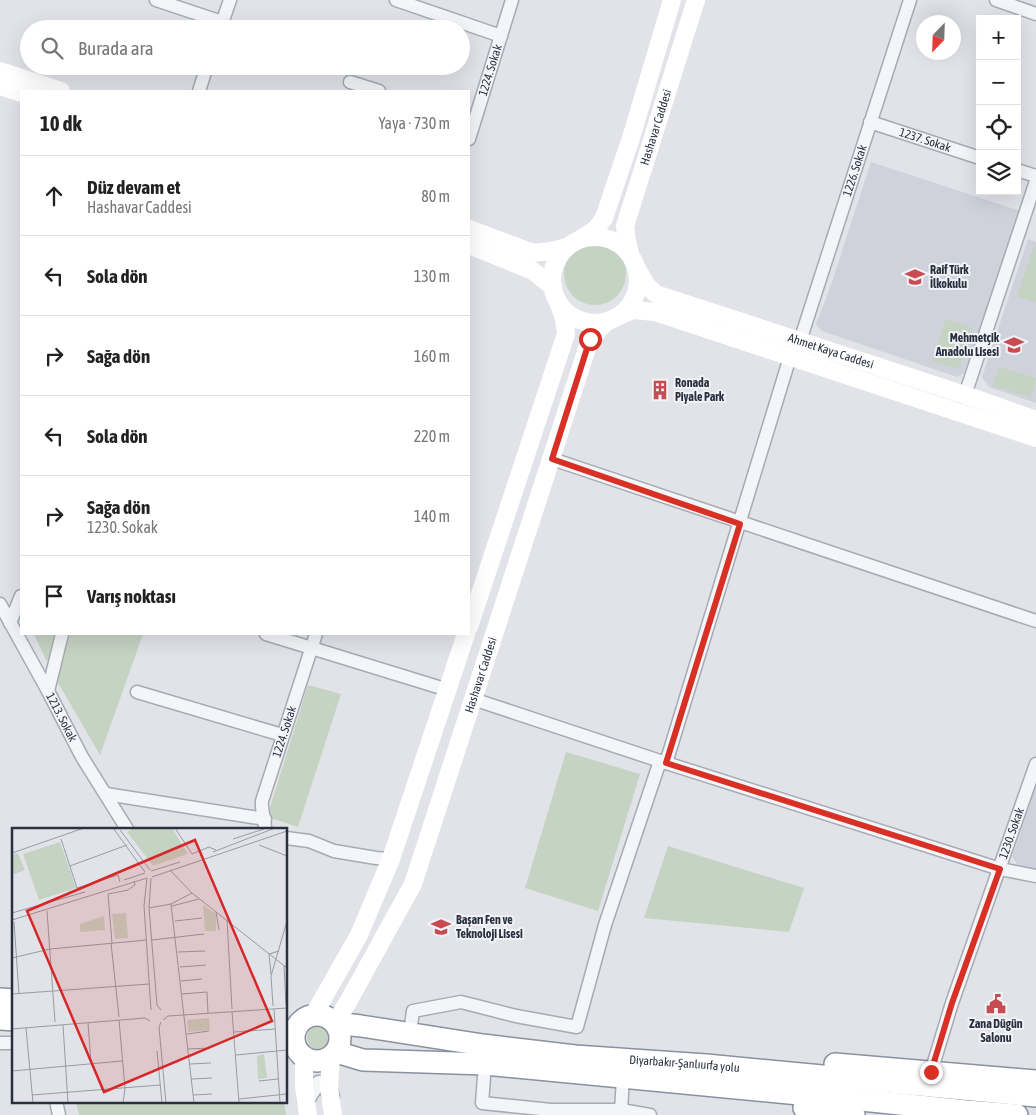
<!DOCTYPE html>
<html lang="tr">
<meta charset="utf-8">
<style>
:root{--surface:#fff;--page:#f2f2f2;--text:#222;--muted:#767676;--line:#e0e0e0}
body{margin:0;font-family:"Asap Condensed",sans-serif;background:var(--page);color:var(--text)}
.controls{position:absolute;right:15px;top:15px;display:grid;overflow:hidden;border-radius:0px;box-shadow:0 5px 20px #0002}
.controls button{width:45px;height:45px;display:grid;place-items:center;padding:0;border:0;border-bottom:1px solid var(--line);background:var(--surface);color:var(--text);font:25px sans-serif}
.compass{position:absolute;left:916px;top:15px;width:45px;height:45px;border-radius:50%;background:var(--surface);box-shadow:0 5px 20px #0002;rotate:203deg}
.stop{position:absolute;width:15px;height:15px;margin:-11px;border:4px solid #d93025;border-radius:50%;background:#fff}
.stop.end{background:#d93025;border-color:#fff;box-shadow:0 1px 5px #0008}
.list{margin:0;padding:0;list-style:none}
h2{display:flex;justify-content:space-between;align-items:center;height:65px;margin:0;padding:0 20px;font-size:21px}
h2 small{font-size:16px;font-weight:400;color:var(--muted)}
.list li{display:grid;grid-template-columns:32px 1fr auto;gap:15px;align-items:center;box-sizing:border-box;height:80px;padding:0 20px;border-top:1px solid var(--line)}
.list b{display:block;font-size:19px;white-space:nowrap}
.list p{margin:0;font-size:16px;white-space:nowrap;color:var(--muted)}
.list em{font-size:16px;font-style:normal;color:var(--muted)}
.icon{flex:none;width:28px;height:28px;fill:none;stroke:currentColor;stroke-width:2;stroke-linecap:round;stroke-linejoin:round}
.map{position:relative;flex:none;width:1036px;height:1115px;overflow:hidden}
.search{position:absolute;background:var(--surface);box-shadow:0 5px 20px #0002;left:20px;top:20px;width:450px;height:55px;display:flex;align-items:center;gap:12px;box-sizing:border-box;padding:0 18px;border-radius:28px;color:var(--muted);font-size:19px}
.panel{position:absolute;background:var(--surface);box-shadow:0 5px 20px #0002;left:20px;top:90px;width:450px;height:545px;border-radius:0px}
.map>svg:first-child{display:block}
</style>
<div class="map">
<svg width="1036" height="1115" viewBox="0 0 1036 1115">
<rect width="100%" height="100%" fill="#e1e3e9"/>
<g fill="#cfd2db">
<path d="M871,162l149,49 -56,162 -7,4 -135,-46 -6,-7 14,-36z"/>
<path d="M1028,239l8,3v161l-47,-16 -7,-10z"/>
<path d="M1036,785v83l-18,-3 -6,-8z"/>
</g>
<g fill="#c5d3c3">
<circle cx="595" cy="274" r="31"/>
<path d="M1034,247h2v56l-19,-7z"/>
<path d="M946,319l27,9 -14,41 -27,-8z"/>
<path d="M999,367l37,11 -5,19 -38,-11z"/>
<path d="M34,634h23l-10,28z"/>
<path d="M68,634h75l-43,121 -43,-74z"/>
<path d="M308,685l33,9 -43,133 -27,-9 -3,-4z"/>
<path d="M566,752l74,22 -42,137 -73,-23z"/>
<path d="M668,846l136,42 -15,44 -145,-14z"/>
<circle cx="319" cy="1038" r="12"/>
<path d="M76,1101h208l2,14h-207z"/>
</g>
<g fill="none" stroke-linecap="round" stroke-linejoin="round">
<defs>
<g id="minor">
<path d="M156,0l66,22"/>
<path d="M396,0l105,36"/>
<path d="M996,0l40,14"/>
<path d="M220,29l10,-29"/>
<path d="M350,82l29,9"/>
<path d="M199,91l8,-25"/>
<path id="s1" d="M870,122l110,36"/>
<path id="s2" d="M469,139l43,-139"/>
<path d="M1017,170l19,6"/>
<path id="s3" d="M800,341l110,-341"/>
<path d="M965,395l71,-214"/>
<path d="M552,459l484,162"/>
<path id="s4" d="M0,604l48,87 34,66 45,72"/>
<path d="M10,623l11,-27"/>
<path d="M266,634l182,56"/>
<path d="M48,691l14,-57"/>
<path d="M137,692l145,43"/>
<path d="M473,699l187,62 340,108 36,7"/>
<path d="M666,763l124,-406"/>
<path d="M106,794l159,25"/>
<path id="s5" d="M265,829c0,-11 -4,-18 -3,-28l54,-167"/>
<path d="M286,838l23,3 25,10 42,7 15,1"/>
<path d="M410,1033l3,-22 48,-9 55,14 61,11 28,-102 55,-164"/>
<path d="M0,1043h14"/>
<path d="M485,1064l-3,39 69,7h70l29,5"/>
<path id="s6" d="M931,1072l21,-69 84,-239"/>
<path d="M56,1101l3,14"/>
<path d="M621,1110l2,-32"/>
</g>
<path id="tertiary" d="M306,1100l8,-13 5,-3 7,1 5,11"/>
<g id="trunk">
<path d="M0,999l14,1"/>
<circle cx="317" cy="1038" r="23"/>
<path d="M0,1019l14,1"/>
<path id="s10" d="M335,1023l26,3 122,19 92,11 131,9 330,31"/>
<path d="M336,1052l27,8 122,4 386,37 95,10 51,4"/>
<path d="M835,1064l201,17"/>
<path d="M804,1108l50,7"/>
</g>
</defs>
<use href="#minor" stroke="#a6aab3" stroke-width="15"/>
<use href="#tertiary" stroke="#a6aab3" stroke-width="19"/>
<use href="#trunk" stroke="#89909f" stroke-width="24"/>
<use href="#minor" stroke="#f4f5f8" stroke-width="12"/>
<use href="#tertiary" stroke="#f4f5f8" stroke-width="16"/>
<g stroke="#fff" stroke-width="18">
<path d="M0,71l61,20"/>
<path d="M0,86l21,7"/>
<path d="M469,229l64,24 18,-2 16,-4"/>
<circle cx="595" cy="280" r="43"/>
<path d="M582,238l14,-9 8,-11 27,-80 41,-138"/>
<path d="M469,245l64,26 20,16"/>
<path id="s7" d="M630,254l-3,-13 -2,-15 71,-226"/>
<path id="s8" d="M636,267l11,19 9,8 309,101 71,25"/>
<path d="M619,316l14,-6 22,2 381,126"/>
<path d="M469,627l97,-293 -2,-15 -6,-18"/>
<path d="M313,1016l46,-81 32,-76 75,-225"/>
<path id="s9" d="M335,1023l13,-21 65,-118 177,-545 17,-18"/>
<path d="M304,1057v30l4,28"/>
<path d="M331,1057l-2,30 4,28"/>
</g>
<use href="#trunk" stroke="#fff" stroke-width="21"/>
</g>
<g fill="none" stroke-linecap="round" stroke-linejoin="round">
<path stroke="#d93025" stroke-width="6" d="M590,339l-38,120 188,65 -74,239 334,106 -48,134 -21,69"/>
</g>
<defs>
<symbol id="school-bare" viewBox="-9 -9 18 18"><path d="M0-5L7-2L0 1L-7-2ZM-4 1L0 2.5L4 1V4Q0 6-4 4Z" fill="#c94b52" stroke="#f1f3f7" stroke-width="2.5" paint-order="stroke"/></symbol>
<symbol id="building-bare" viewBox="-9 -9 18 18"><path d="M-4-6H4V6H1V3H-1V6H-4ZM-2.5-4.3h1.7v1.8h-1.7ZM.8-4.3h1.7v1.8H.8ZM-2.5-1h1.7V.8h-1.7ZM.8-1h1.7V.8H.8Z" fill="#c94b52" stroke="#f1f3f7" stroke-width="2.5" paint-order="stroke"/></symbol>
<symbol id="civic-bare" viewBox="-9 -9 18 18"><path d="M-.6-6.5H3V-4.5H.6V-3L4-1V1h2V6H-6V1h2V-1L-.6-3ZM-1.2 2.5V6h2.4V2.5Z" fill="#c94b52" stroke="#f1f3f7" stroke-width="2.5" paint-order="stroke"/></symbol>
</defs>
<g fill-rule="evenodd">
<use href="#school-bare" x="901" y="263" width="28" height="28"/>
<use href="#school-bare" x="1000" y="331" width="28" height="28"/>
<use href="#building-bare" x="646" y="376" width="28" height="28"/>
<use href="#school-bare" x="427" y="913" width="28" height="28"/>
<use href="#civic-bare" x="982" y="990" width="28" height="28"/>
</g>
<g text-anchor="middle" stroke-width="4" stroke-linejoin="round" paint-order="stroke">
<g font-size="12" fill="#2a3040" stroke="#f1f3f7">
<text dy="4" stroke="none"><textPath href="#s2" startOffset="72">1224. Sokak</textPath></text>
<text dy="4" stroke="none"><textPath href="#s7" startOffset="132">Hashavar Caddesi</textPath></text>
<text dy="4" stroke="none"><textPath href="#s1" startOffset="58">1237. Sokak</textPath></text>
<text dy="4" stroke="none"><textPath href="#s3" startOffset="179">1226. Sokak</textPath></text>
<text dy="4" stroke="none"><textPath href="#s8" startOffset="218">Ahmet Kaya Caddesi</textPath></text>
<text dy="4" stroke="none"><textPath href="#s9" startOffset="379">Hashavar Caddesi</textPath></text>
<text dy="4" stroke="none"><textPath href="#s4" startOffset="129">1213. Sokak</textPath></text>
<text dy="4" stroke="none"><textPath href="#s5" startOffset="101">1224. Sokak</textPath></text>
<text dy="4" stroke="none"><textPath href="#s6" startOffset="252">1230. Sokak</textPath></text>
<text dy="4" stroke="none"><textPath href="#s10" startOffset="352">Diyarbakır-Şanlıurfa yolu</textPath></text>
</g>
<g font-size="12" font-weight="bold" fill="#2a3040" stroke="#f1f3f7" text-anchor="start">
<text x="930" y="274">Raif Türk<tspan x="930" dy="14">İlkokulu</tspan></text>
<text x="999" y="342" text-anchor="end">Mehmetçik<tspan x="999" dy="14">Anadolu Lisesi</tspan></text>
<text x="675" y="387">Ronada<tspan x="675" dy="14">Piyale Park</tspan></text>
<text x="456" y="924">Başarı Fen ve<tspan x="456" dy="14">Teknoloji Lisesi</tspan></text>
<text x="996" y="1028" text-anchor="middle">Zana Dügün<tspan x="996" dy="14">Salonu</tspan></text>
</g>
</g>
<g transform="translate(12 828)">
<rect width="275" height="275" fill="#e1e3e9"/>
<path d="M121,0h39l16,26 -35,12 -26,-34zM48,14l16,46 -37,12 -16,-46zM6,25l7,17 -13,5v-20zM191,77l13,9v17h-11zM114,85l2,25 -13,1 -3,-25zM92,88l1,14 -25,2v-8zM197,190l1,12 -22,2 -1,-12zM252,226l3,24 -9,1 -1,-23z" fill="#c5d3c3"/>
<path fill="none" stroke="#989ba5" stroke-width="1" d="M101,0l32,44M163,0l17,26 17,-7 7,3M108,2l30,40M49,11l16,49 41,-13 2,7M221,11l31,-10M247,17l28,11M201,24l62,-24M0,25l72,-25M58,38l57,-21M158,42l22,23 95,75M139,43l29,-9M140,49l135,-46M135,50l-3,28 7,104M139,50l-2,30 8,97 4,5M112,52l21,-7M159,76l23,199M160,78l27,-7M137,80l22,-4 21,-11M35,83l8,111M204,84l3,18M0,85l73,-21M0,92l135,-42M215,92l5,89M163,93l27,-3M2,94l5,72M140,112l52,-6M99,115l8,74M100,115l-4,-49 20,-4 7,-5 -1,-4M166,124l27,-1M0,130l38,-9 97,-9M272,137l2,40M168,139l26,-2M259,146l-2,-20 10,-3M169,153l21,-2M0,166l137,-10M170,166l25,-2 1,22M261,178l-2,-30 16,-55M262,181l6,94M220,184l7,91M107,192l6,68 -2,15M151,192l5,-4 119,-8M149,194l-2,5 7,76M76,195l3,40M51,197l5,78M14,200l7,75M0,201l133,-11 5,3M222,204l41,-3M175,206l22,-3M176,221l22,-1M145,223l5,52M224,227l51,-5M178,236l21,-1M0,243l110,-10M179,251l21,-1M247,253l19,-2M20,267l128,-10M181,267l19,-1M227,271l48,-5"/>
<path fill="#d62828" fill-opacity="0.15" stroke="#d62828" stroke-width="2.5" d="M183,12l77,181 -168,71 -77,-181z"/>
<rect width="275" height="275" fill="none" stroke="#2a3040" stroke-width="2.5"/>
</g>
</svg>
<div class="controls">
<button>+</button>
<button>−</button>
<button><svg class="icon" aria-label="locate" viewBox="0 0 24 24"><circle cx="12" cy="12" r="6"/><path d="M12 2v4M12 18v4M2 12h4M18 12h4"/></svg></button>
<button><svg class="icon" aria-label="layers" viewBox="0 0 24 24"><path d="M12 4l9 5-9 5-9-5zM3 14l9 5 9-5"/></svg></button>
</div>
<svg class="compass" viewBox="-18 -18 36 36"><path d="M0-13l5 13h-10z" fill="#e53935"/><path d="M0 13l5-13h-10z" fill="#767676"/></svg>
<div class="stop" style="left:590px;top:339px"></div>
<div class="stop end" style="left:931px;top:1072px"></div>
<div class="search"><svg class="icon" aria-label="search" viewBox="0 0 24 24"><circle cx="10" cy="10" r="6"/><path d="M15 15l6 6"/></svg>Burada ara</div>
<section class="panel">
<h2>10 dk<small>Yaya · 730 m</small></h2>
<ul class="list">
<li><svg class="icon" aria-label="ahead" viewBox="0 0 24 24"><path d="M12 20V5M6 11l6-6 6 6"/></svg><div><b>Düz devam et</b><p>Hashavar Caddesi</p></div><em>80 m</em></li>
<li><svg class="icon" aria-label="left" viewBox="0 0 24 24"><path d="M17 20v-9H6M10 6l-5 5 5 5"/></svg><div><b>Sola dön</b></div><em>130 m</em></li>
<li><svg class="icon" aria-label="right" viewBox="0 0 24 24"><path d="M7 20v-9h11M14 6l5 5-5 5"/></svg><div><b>Sağa dön</b></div><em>160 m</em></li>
<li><svg class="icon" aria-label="left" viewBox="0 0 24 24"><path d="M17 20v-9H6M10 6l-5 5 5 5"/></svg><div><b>Sola dön</b></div><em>220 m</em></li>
<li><svg class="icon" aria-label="right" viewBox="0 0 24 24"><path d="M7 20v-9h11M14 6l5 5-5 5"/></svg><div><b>Sağa dön</b><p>1230. Sokak</p></div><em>140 m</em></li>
<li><svg class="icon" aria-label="arrive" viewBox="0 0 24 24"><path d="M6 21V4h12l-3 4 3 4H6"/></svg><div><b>Varış noktası</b></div></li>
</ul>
</section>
</div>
